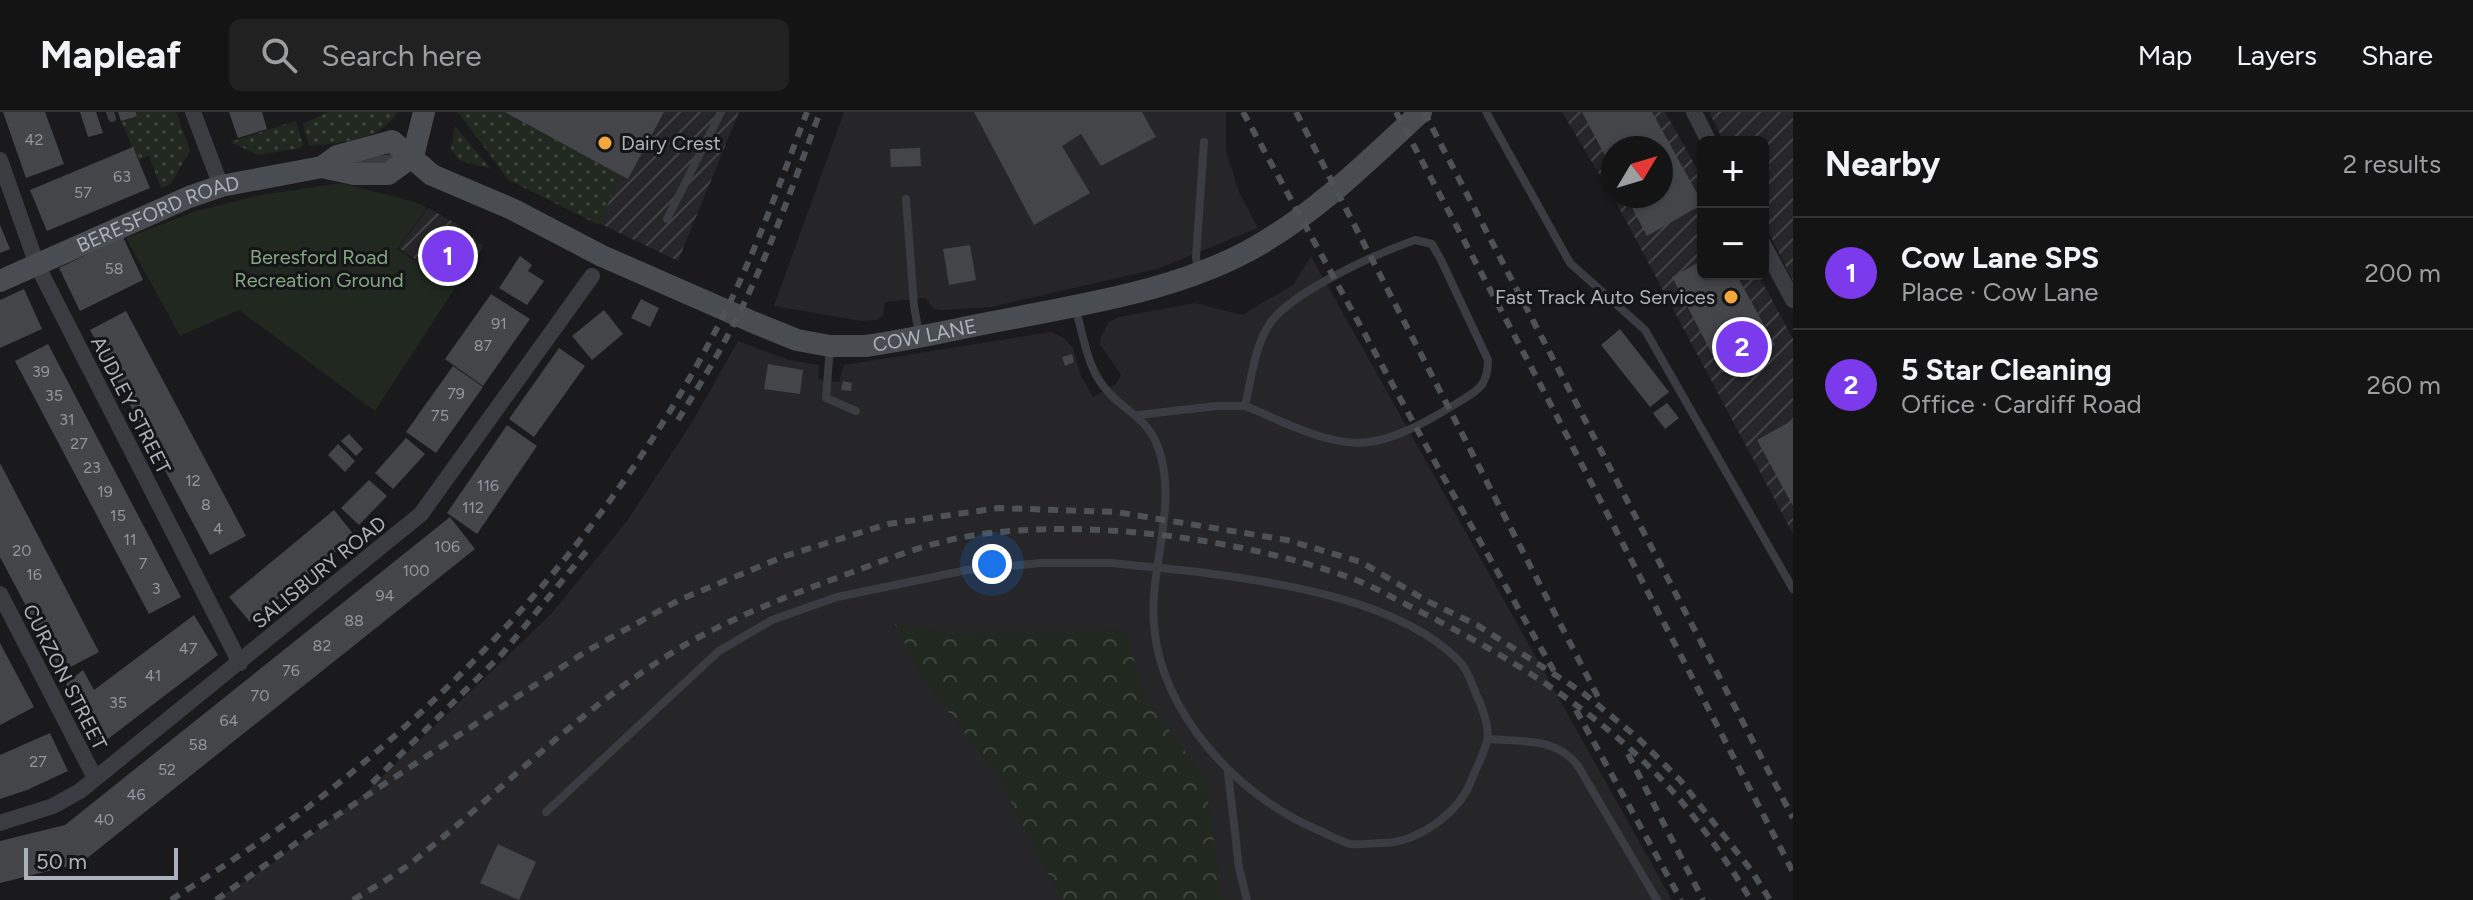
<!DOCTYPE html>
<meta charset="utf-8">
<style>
:root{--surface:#141415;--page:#212122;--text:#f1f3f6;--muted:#9d9ea0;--line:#333334;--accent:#7c3aed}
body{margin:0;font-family:Figtree,sans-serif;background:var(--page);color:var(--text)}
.controls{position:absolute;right:24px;top:24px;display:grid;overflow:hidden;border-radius:12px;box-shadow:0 2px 6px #0004}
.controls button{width:72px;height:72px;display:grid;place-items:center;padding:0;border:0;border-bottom:2px solid var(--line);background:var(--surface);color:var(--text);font:40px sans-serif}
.compass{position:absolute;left:1601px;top:24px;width:72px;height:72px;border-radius:50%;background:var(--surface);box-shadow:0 2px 6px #0004;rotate:52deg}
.scale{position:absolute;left:24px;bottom:20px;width:154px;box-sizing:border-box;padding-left:8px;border:4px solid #acb2bc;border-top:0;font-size:22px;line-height:28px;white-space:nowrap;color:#acb2bc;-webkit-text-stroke:6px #151517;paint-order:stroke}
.you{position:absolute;left:992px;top:452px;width:28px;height:28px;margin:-20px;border:6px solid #fff;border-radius:50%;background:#1a73e8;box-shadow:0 0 0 12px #1a73e833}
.badge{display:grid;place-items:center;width:52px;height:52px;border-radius:50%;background:var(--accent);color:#fff;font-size:26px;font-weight:700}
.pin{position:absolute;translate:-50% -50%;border:4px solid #fff;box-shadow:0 2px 8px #0006}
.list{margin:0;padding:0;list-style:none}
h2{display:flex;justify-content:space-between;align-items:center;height:104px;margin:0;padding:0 32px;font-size:34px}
h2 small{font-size:26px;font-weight:400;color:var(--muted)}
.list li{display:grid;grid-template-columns:52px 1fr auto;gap:24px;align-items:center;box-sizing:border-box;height:112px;padding:0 32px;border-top:2px solid var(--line)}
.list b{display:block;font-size:30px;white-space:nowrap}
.list p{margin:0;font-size:26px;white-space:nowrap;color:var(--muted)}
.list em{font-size:26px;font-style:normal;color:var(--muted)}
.icon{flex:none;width:44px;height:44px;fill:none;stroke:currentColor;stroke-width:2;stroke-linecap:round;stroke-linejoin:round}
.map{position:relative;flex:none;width:1793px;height:788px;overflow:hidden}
header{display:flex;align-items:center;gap:48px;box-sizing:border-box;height:112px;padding:0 40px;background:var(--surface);border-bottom:2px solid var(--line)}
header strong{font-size:38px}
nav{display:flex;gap:44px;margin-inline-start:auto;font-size:28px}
.search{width:560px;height:72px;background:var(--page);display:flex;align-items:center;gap:20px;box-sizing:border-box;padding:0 28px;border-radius:12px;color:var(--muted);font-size:30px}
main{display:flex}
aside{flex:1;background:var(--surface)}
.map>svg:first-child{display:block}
</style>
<header>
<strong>Mapleaf</strong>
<div class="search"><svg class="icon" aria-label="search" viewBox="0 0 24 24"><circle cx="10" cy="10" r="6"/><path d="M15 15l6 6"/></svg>Search here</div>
<nav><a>Map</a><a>Layers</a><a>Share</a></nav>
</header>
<main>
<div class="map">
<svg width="1793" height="788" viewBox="0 0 1793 788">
<defs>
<pattern id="industrial-furrows" width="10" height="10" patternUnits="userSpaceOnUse" patternTransform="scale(2)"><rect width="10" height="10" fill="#262629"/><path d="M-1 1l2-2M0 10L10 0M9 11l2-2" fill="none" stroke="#434346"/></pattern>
<pattern id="grass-dots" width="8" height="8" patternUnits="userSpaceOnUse" patternTransform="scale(2)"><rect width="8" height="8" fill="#202820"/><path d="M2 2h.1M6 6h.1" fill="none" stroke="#3e453e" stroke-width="1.8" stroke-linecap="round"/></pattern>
<pattern id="forest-crowns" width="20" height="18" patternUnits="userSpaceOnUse" patternTransform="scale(2)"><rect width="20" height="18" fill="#202820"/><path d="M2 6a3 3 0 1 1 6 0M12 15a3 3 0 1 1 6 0" fill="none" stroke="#3e453e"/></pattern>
</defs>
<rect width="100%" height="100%" fill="#1a1a1c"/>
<g fill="#262629">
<path d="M844,0h382v38l13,42 19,36 -101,41 -166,38 -49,3 -8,-1 -9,-11 -40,4 -2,14 -7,4 -15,1 -87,-15z"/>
<path d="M1311,144l361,644h-1457l58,-37 90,-68 188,-181 76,-93 66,-100 45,-80 51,19 30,5 -1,14 21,3 5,-17 207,-33 13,6 9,10 8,28 12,21 23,-13 5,-9 -21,-31 1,-8 8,-14 10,-5 76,-14 47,12 51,-30z"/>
</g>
<g fill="url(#industrial-furrows)" fill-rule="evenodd">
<path d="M458,0h281l-61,149 -169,-81z"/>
<path d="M1562,0h103l38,67v95h54l14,24 22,41v195l-176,-330zM1613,36h48v48h-48z"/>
<path d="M1709,0h84v169l-30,-60v-79h-39z"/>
<path d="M428,96l29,16 26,22 -27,42 -57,-40z"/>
</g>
<g fill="url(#grass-dots)">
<path d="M136,0h40l14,38 -19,34 -10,4 -12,-32 -11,4 -17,-39 16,-5z"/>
<path d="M328,0h69c-15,29 -59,31 -88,34l-6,-22z"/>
<path d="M458,0h47l115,63 -21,50 -90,-45z"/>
<path d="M296,9l7,24 -2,3 -43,7 -28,-13z"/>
<path d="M455,14l36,43 -32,-9 -8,-11z"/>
</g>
<path fill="url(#forest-crowns)" d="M895,512l63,10 167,-4 20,66 60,83 17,121h-160l-63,-121 -77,-102z"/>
<path fill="#202820" d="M341,71l74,19 12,6 -30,41 58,39 -80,123 -136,-101 -59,26 -54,-98 70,-27 65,-16z"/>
<g fill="#444549">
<path d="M3,0h42l19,52 -38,14z"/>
<path d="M80,0h16l7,21 -15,4z"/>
<path d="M118,0h18l1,4 -16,5z"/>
<path d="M229,0h33l5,17 -29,9z"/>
<path d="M505,0h159l-36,67z"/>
<path d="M974,0h168l14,25 -55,29 -20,-32 -19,12 28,47 -56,32z"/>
<path d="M1582,0h70l51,92 -56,32 -21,-40h35v-48h-48v23z"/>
<path d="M133,35l17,41 -103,43 -17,-41z"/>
<path d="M920,36l1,18 -30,1 -1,-18z"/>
<path d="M0,113l10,24 -10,4z"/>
<path d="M442,122l27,18 -16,25 -27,-18z"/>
<path d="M123,125l20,43 -63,31 -21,-43z"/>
<path d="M970,133l6,35 -27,5 -6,-36z"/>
<path d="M520,144l12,9 -4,6 16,10 -17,24 -28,-17z"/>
<path d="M1703,148v14h33l39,71 -53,28 -50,-96z"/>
<path d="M24,177l18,40 -42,19v-48z"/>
<path d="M491,182l39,25 -47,67 -38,-27z"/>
<path d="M641,187l18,9 -9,19 -19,-9z"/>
<path d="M604,198l19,24 -31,26 -20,-24z"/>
<path d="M126,199l120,225 -36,19 -120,-225z"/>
<path d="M1620,217l49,63 -19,15 -49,-62z"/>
<path d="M48,232l133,253 -32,17 -134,-253z"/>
<path d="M559,236l26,18 -51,71 -25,-18z"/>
<path d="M1072,242l2,8 -9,4 -3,-9z"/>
<path d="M768,252l35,6 -3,24 -36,-5z"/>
<path d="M453,254l30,21 -47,66 -30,-21z"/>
<path d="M843,269l9,2 -1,8 -10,-1z"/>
<path d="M1667,291l12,15 -14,11 -12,-16z"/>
<path d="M1793,308v86l-36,-66z"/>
<path d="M507,313l30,21 -60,88 -30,-21z"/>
<path d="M349,322l14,15 -7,7 -15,-15z"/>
<path d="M406,326l19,16 -32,35 -18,-16z"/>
<path d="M338,332l17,17 -10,11 -17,-17z"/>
<path d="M0,351l99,189 -38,20 -61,-115z"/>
<path d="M369,368l18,16 -28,29 -18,-17z"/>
<path d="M334,398l21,26 -105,86 -21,-25z"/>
<path d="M450,405l25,32 -394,314 -81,20v-42l65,-16z"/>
<path d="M194,503l24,40 -118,90 -34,-61 17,-14 11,20z"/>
<path d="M0,531l34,64 -34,18z"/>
<path d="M50,621l18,38 -41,19 -27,9v-44z"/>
<path d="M498,732l38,18 -17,38 -39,-17z"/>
</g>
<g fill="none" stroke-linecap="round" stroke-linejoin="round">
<g stroke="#3b3c41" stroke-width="8">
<path d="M110,0l2,6"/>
<path d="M1486,0l84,151 75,67 148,259"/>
<path d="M346,52l54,-7"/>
<path d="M1763,58l3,-2"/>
<path d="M906,87l8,107 5,28"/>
<path d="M667,107l54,-107"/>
<path d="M1415,128l17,4 9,16 47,100c0,28 -12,31 -34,45 -23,14 -52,31 -79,36 -43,9 -91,-20 -130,-35 6,-26 9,-55 22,-78 18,-34 111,-75 148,-88z"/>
<path d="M1198,159l-2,-14 8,-115"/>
<path d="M1075,196c9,27 11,57 29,79 20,26 43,28 55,63 19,56 -10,118 -5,176 7,88 85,171 164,204 10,4 22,12 33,14 10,1 21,-1 31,-1 35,0 77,-30 89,-62 5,-13 13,-27 16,-40 3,-13 -5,-35 -11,-47 -4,-10 -8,-24 -16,-32 -59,-62 -180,-79 -261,-90"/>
<path d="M830,235l-4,51 30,13"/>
<path d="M1138,303l79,-9h28"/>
<path d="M1488,627c34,3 68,-2 90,27l79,134"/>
<path d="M1228,660l11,96 8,32"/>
<path d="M546,700l173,-161 53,-31 65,-23 130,-27 74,-7h71"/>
</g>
<g stroke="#3b3c41" stroke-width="16">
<path d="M193,0l28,74"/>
<path d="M1694,0l15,30"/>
<path d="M0,48l37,105 203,398"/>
<path d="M1763,132l30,56"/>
<path d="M0,482l95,184"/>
<path d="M0,711l53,-17 27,-15 341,-277 171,-238"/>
</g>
<g stroke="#494c51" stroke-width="22">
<path d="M413,44l11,-44"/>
<path id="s1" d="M322,55l15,-11 55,-15 40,34 80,34 90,47 153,67 42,17 33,6h35c50,-7 99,-19 149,-28 81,-16 170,-30 243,-72 61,-35 112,-86 164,-134"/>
<path id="s2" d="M0,169l189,-84 32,-11 101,-19 32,7h34l25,-18"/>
</g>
<g stroke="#4e5156" stroke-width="6" stroke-dasharray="10 8" stroke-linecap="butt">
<path d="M1243,0l197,359 114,200"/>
<path d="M1296,0l304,589"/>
<path d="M1396,0l142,268 255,492"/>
<path d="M1424,0l369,706"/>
<path d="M678,308c17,-28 35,-56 50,-85 38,-71 64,-148 92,-223"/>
<path d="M1576,598l105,190"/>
<path d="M1628,642l75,146"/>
<path d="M372,671l130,-129 87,-106"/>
<path d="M171,788c49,-32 99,-63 145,-99 164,-127 304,-287 400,-471 37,-70 63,-145 91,-218"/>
<path d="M216,788l97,-69 272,-179 94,-52 106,-44 103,-32 111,-16 117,4 171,28 74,22 66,39 50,24 105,67 56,46 42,42 71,90 19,30"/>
<path d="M353,788c21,-13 43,-25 62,-40 94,-75 178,-165 284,-223 49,-26 99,-45 151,-64 40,-15 83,-32 126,-38 112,-17 266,4 372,42 23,8 45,21 67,32 94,47 189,105 259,184 29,33 54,70 77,107"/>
</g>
<path stroke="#3b3c41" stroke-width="8" d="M1112,451l87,9"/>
</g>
<g fill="#f4a73a" stroke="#151517" stroke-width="3">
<circle cx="605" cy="31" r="8"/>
<circle cx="1731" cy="185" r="8"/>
</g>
<g text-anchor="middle" stroke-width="6" stroke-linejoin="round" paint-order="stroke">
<g font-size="16" fill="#92979f">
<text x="34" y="33">42</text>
<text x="122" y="70">63</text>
<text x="83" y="86">57</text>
<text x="114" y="162">58</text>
<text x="499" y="217">91</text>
<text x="483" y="239">87</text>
<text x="41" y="265">39</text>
<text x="456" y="287">79</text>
<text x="54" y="289">35</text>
<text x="440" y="309">75</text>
<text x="67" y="313">31</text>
<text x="79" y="337">27</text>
<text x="92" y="361">23</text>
<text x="193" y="374">12</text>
<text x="488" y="379">116</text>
<text x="105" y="385">19</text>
<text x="206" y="398">8</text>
<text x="473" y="401">112</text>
<text x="118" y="409">15</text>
<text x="218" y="422">4</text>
<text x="130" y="433">11</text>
<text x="447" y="440">106</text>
<text x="22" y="444">20</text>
<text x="143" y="457">7</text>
<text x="416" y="464">100</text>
<text x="34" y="468">16</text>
<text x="156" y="482">3</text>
<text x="385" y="489">94</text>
<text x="354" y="514">88</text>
<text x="322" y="539">82</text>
<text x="188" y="542">47</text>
<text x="291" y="564">76</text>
<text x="153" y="569">41</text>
<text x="260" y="589">70</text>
<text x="118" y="596">35</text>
<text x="229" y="614">64</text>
<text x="198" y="638">58</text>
<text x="38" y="655">27</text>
<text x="167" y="663">52</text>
<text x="136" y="688">46</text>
<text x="104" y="713">40</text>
</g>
<g font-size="20" fill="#acb2bc" stroke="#151517" text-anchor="start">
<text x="621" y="38">Dairy Crest</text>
<text x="1715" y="192" text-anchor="end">Fast Track Auto Services</text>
</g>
<g font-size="20" fill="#acb2bc" stroke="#151517">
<text dy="7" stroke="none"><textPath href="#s2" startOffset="172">BERESFORD ROAD</textPath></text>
<text dy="7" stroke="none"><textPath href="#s1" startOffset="658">COW LANE</textPath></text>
<text transform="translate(131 293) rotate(63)" y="7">AUDLEY STREET</text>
<text transform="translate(319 460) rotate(-39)" y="7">SALISBURY ROAD</text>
<text transform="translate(65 565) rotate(63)" y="7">CURZON STREET</text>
</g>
<g font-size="20" fill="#84a783" stroke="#151517">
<text x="319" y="152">Beresford Road<tspan x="319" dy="23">Recreation Ground</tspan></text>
</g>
</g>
</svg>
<div class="controls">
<button>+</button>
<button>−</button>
</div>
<svg class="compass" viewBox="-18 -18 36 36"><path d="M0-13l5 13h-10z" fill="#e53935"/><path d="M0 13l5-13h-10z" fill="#9d9ea0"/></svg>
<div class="scale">50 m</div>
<div class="you"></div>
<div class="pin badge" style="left:448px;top:144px">1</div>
<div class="pin badge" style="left:1742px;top:235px">2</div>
</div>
<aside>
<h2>Nearby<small>2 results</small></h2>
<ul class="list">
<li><span class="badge">1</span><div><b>Cow Lane SPS</b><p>Place · Cow Lane</p></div><em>200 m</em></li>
<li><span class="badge">2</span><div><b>5 Star Cleaning</b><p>Office · Cardiff Road</p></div><em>260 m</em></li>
</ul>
</aside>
</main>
